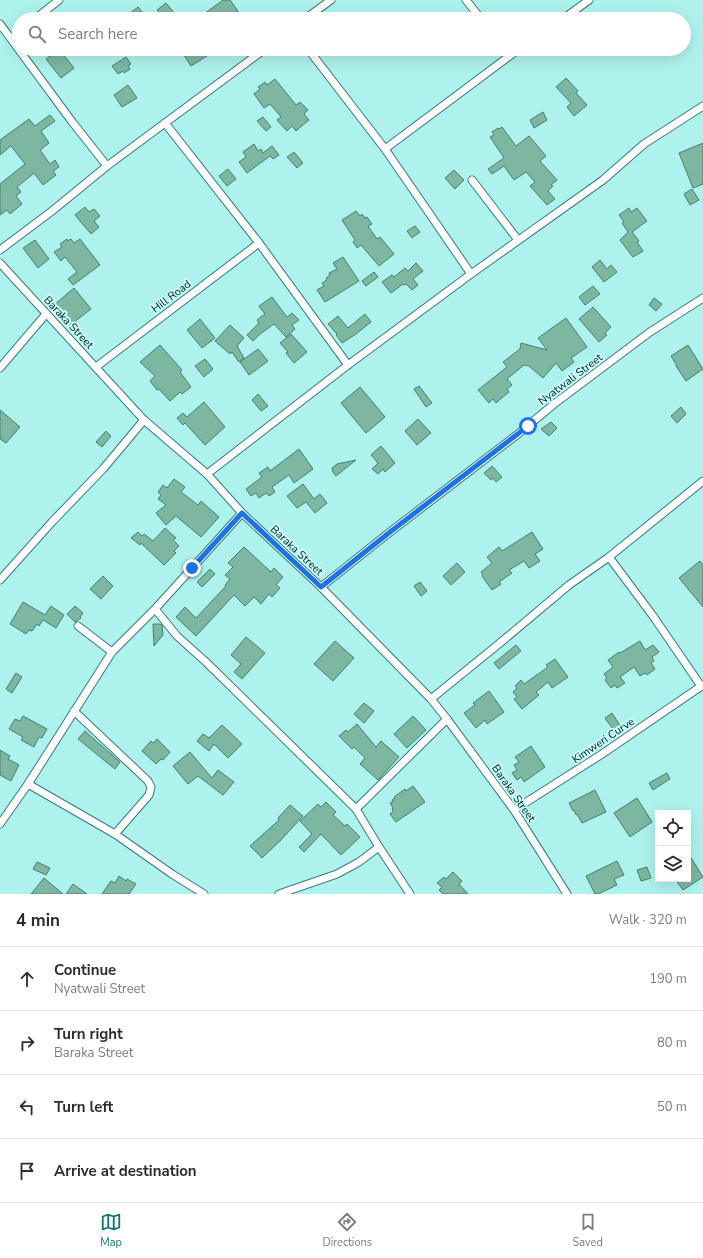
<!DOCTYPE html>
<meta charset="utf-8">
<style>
:root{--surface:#fff;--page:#f2f2f3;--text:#2b2b33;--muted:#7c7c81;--line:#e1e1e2;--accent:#0f766e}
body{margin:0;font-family:"Nunito Sans",sans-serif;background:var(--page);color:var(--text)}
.controls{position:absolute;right:12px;bottom:12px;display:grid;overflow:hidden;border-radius:0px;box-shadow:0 4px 16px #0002}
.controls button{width:36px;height:36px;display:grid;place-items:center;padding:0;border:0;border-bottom:1px solid var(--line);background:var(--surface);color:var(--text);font:20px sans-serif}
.stop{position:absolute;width:12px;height:12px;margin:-9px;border:3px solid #1a73e8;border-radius:50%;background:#fff}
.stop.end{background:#1a73e8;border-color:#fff;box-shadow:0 1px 4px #0008}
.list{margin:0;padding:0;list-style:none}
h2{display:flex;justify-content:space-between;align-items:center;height:52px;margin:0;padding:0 16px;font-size:17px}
h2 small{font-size:13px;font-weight:400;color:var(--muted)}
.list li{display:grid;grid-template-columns:26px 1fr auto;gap:12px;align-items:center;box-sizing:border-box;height:64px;padding:0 16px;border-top:1px solid var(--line)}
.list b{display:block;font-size:15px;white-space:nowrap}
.list p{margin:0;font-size:13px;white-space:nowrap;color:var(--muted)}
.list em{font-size:13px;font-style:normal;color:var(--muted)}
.icon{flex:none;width:22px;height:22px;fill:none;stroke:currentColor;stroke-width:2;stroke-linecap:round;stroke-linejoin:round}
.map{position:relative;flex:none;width:703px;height:894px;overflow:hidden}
.search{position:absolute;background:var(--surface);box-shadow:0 4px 16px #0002;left:12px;right:12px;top:12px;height:44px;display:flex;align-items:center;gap:10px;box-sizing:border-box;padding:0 14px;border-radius:22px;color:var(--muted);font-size:15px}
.sheet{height:308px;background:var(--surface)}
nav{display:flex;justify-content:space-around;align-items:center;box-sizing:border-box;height:56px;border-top:1px solid var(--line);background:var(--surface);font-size:11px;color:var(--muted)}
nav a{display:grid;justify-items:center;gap:2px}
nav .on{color:var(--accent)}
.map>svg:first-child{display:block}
</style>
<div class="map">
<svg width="703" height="894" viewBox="0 0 703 894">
<rect width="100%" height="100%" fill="#aef2ed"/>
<g fill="#7db7a2" stroke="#467f6c">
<path d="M223,0h7l8,11 -11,8h-19l-4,-5z"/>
<path d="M166,3l13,16h-15l-7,-9z"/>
<path d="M138,7l10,12h-15l-4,-5z"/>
<path d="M49,49h10l15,19 -13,10 -15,-19 7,-5z"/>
<path d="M180,49h38l-27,17z"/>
<path d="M126,57l5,7 -3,2 2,3 -6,4 -1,-2 -5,3 -6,-8z"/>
<path d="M566,78l12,13 -2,2 11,12 -13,11 -7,-9 4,-4 -15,-16z"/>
<path d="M275,79l21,26 4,-3 8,8 -4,4 5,6 -13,11 -4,-5 -5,5 -10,-11 4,-3 -11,-13 -6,4 -10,-14 6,-5 -2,-2 7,-5 2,3z"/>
<path d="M128,85l9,13 -15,9 -8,-12z"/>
<path d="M543,112l4,8 -13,8 -4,-8z"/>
<path d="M50,115l5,6 -14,10 8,12 -9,7 10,14 5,-4 4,7 -6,4 3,4 -13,10 -9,-12 -17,14 4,5 -5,4 6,8 -12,10 -3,-4 -7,5v-31l25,-20 -14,-18 -11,9v-15l29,-21 6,7z"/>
<path d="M263,117l8,10 -5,4 -9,-10z"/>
<path d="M502,127l14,19 13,-10 17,20 -6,5 17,19 -6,5 2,1 -5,5 7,8 -8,6 -17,-19 5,-4 -9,-10 -12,8 -10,-14 -12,8 -4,-5 16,-11 -14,-21 4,-2 -2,-3 6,-4 1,1z"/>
<path d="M703,143v41l-10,4 -14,-35z"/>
<path d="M254,144l4,7 3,-2 2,4 9,-7 7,9 -6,4 -3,-3 -23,17 -8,-11 7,-5 -3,-5z"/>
<path d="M294,152l9,11 -6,5 -10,-11z"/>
<path d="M228,169l8,10 -9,7 -8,-10z"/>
<path d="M454,170l10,10 -9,9 -10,-11z"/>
<path d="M692,189l7,11 -9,5 -6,-11z"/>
<path d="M85,207l4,5 5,-3 6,7 -6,5 5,6 -8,7 -16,-19z"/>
<path d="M629,208l2,4 6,-4 10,13 -15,11 7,9 -2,1 6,9 -10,6 -13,-17 8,-8 -6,-9 2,-1 -5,-7z"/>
<path d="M356,211l4,5 2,-2 3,4 2,-1 5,7 -4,2 9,13 3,-2 14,17 -15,12 -18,-21 -4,3 -4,-6 2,-2 -13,-20z"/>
<path d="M415,226l5,6 -8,6 -5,-7z"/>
<path d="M67,239l1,2 3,-2 3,4 6,-4 20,26 -27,20 -5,-6 9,-7 -12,-15 -4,4 -7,-9 8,-5 -2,-3z"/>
<path d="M35,240l14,19 -11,9 -15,-20z"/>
<path d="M343,257l16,24 -34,21 -8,-12 7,-4 -2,-3 5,-3 -1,-2 4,-3 -1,-2 8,-4 -4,-6z"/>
<path d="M600,260l7,9 4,-4 6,7 -13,10 -12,-15z"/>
<path d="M416,263l7,8 -10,8 5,6 -6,5 -6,-6 -2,1 -1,-1 -12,9 -9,-11 10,-7 2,2 11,-9 3,3z"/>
<path d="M374,272l4,5 -12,9 -4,-5z"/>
<path d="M593,286l7,8 -15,11 -6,-8z"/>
<path d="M74,288l17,21 -22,17 -16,-20z"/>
<path d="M272,297l15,20 5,-4 7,7 -7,5 3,4 -9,8 -12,-13 -14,10 -7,7 -6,-6 12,-12 -2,-3 8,-6 -6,-8z"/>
<path d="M654,298l8,6 -6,7 -7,-6z"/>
<path d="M593,307l18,20 -6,6 2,2 -8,7 -20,-23z"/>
<path d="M365,314l6,8 -15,12 -14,9 -6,-8 1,-1 -9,-10 10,-8 10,12z"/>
<path d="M566,318l21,29 -16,11 3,4 -12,9 -6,-8 -13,15 -14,-12 -5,-1 -17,14 5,6 -5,4 2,3 -13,11 -3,-4 -4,4 -11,-13 29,-23 -4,-5 17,-13 1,-6 26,7 -9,-12z"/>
<path d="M200,319l15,19 -13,10 -15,-18z"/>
<path d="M230,325l14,13 -7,8 7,12 -5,4 -7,-10 -2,2 -15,-13z"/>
<path d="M291,334l16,18 -13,11 -8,-10 2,-1 -8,-9z"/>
<path d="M160,345l22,25 -2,2 11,15 -9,7 -2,-2 -10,9 -11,-12 -2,1 -7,-9 5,-5 -15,-14z"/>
<path d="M688,345l15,24 -17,12 -10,-15h1l-6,-10z"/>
<path d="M258,349l10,12 -19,14 -9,-13z"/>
<path d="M205,359l8,10 -9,8 -9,-11z"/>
<path d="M419,386l13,17 -6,4 -12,-18z"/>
<path d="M360,387l25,30 -19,16 -25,-30z"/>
<path d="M258,394l10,12 -7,5 -9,-11z"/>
<path d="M204,402l21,25 -20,18 -20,-22 -2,2 -6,-7 6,-5 4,4z"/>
<path d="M681,407l5,7 -9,9 -6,-7z"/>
<path d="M0,410l20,17 -14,16 -6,-4z"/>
<path d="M418,419l13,14 -14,12 -12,-14z"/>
<path d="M551,422l6,6 -8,8 -8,-7z"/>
<path d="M106,431l5,5 -9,11 -6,-5z"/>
<path d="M381,446l14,17 -10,9 -2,-3 -5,5 -6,-5 6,-6 -7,-8z"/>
<path d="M299,449l14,20 -19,14 -5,-8 -17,12 3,5 -6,4 -3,-3 -7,5 -3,-5 -5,3 -5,-7 16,-12 -3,-4 9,-6 2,4z"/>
<path d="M356,460l-20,16 -3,-4 -1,-4 5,-4z"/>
<path d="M492,466l10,11 -6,5 -3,-4 -2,2 -7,-7z"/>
<path d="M174,479l11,8 -4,5 17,13 3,-4 18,16 -18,20 -25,-21 -10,9 -10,-12 10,-8 -8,-6 3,-4 -3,-3 5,-7 4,3z"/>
<path d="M303,484l11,15 6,-5 7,9 -12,10 -9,-11 -9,6 -10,-12z"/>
<path d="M165,528l11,10 -3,2 6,6 -5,5 2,2 -12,12 -23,-22 -1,2 -9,-7 7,-6 4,4 2,-2 9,7z"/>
<path d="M532,532l11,17 -8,5 5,7 -11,7 -5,-7 -15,9 3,3 -13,9 2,2 -9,6 -10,-14 1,-1 -2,-3 11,-9 -5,-6 12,-10 3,4z"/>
<path d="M244,547l27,25 3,-4 9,9 -7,8 4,3 -8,9 -3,-3 -8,10 -7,-7 -9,9 -11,-11 -38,41 -20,-19 9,-10 11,11 30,-32 -1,-1 5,-6 -5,-4 8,-8 -5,-4z"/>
<path d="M700,561l3,4v42l-24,-29z"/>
<path d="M457,563l8,9 -14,13 -8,-9z"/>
<path d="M210,569l5,5 -13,13 -5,-5z"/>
<path d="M103,576l10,10 -12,13 -11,-10z"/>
<path d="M420,582l7,9 -6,5 -7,-10z"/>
<path d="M23,602l22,13 6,-9 13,9 -8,13 -13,-8 -4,6 -2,-2 -5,7 -3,-1 -3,4 -16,-10z"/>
<path d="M75,606l8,7 -3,4 1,1 -6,4 -8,-8z"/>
<path d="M153,624h7l2,1 1,10 -9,11z"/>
<path d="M246,637l19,16 -23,26 -8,-7 7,-8 -10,-9z"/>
<path d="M335,641l19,17 -21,23 -19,-17z"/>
<path d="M640,641l5,9 8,-5 6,7 -7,5 2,4 -3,2 4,6 -8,6 -2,-2 -5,3 -6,-9 -14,10 5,6 -8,5 -2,-3 -4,3 -6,-8 2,-2 -3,-4 9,-7 -5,-7 11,-8 1,1z"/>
<path d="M516,645l5,6 -22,18 -5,-6z"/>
<path d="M555,659l13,18 -16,11 -4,-6 -12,10 3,3 -17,14 -8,-10 3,-2 -4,-5 4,-4 -2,-2 6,-6 3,4 7,-5 17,-12 -2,-2z"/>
<path d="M16,673l6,4 -10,16 -6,-4z"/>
<path d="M489,691l15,21 -17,12 -2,-4 -9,8 -12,-15 11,-8 -2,-2z"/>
<path d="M364,703l10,8 -10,12 -10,-9z"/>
<path d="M612,713l9,14 -7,4 -9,-13z"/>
<path d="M23,716l24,13 -5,9 -3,-1 -5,10 -13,-7 2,-3 -14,-8 6,-10 5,2z"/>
<path d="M413,716l13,14 -19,18 -13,-14z"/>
<path d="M357,724l19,23 5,-6 18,16 -21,23 -18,-16 5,-6 -11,-11 -2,2 -13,-13 7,-6 2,2z"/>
<path d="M222,725l20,19 -14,14 -14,-14 -5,7 -12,-10 6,-7 6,4z"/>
<path d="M85,731l35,31 -5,7 -37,-30z"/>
<path d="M157,739l13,13 -7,8 -2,-1 -5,5 -14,-13 9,-10 2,2z"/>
<path d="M531,746l14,21 -21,15 -3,-5 -4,3 -5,-7 5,-3 -3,-5 5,-3 -4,-5z"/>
<path d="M0,750l10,6 -2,3 11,6 -8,16 -11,-6z"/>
<path d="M190,752l22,26 6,-8 16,12 -11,13 -25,-19 -10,8 -15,-18z"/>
<path d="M667,773l3,6 -17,11 -4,-7z"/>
<path d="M413,786l12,16 -29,20 -6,-8 3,-3 -1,-2 1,-1 -3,-5 3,-1 -1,-2 3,-2 -1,-1 11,-8 1,2z"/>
<path d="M595,790l11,22 -24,11 -5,-9 -1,1 -2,-5 -1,1 -4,-8z"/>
<path d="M637,798l15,24 -22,15 -16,-24z"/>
<path d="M326,802l10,10 -3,3 12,11 2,-2 13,13 -19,18 -20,-21 -17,18 -5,-5 13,-13 -12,-13 18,-17 3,3z"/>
<path d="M290,805l13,11 -22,24 -19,18 -12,-12 29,-26 -1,-2z"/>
<path d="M688,853l15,24 -20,13 -8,-11h13z"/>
<path d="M617,861l7,14 -10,4 3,6 -19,9h-3l-9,-18z"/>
<path d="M37,862l13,6 -4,7 -13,-6z"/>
<path d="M647,867l4,11 -10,3 -4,-11z"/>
<path d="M453,872l9,9 -3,3 9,10h-25l-4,-4 3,-3 -5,-4 7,-6 2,2z"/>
<path d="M119,876l7,5 1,-2 9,5 -7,10h-27l9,-13 4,2z"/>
<path d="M44,878l19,16h-32z"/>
<path d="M73,884l14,10h-21z"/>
</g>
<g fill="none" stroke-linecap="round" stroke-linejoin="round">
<defs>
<g id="minor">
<path d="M466,0l15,19"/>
<path d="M35,19l24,-19"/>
<path d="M305,19l26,-19"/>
<path d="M563,19l26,-19"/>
<path d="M0,24l73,99 34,43"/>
<path d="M11,38l8,-6"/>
<path d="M308,49l77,100 86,125"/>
<path d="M165,123l94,120 89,122"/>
<path d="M385,149l134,-100"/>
<path d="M472,180l46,60"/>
<path d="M0,250l52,-39 55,-45 158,-117"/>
<path d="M0,263l144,157 63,54 35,39 79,74 110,112 16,20 67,91 53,84"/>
<path d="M96,367l163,-124"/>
<path d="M0,368l46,-54"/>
<path d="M207,474l141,-109 123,-91 132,-94 41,-36 59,-38"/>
<path d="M609,557l44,59 48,70"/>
<path d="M0,580l52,-58 51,-53 41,-49"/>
<path d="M321,587l69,-55 128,-98 36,-30 96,-72 53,-34"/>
<path d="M155,609l22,27 29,26 150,147 23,38 31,47"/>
<path d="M78,626l34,26"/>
<path d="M431,699l69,-56 69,-58 40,-28 94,-76"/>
<path d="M74,711l74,70 3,6 -2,8 -34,39"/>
<path d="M28,784l87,50 57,40 32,20"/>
<path d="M356,809l91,-90"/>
<path d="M514,810l88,-56 101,-69"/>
<path d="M0,824l28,-40 84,-132 43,-43 87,-96"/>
<path d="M279,894l58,-20 22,-12 20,-15"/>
</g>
</defs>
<use href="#minor" stroke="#377a76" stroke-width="9"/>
<use href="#minor" stroke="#fff" stroke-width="7"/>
</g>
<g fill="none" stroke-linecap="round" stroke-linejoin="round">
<path stroke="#1a73e8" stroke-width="5" d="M192,568l50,-55 79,74 69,-55 138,-106"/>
</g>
<g text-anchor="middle" stroke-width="4" stroke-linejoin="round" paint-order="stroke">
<g font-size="11" fill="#021d1b" stroke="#c7fcf8">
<text transform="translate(171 296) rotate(-37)" y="4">Hill Road</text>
<text transform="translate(69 322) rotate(47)" y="4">Baraka Street</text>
<text transform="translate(570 379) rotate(-37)" y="4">Nyatwali Street</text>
<text transform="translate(297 550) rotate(43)" y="4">Baraka Street</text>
<text transform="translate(603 740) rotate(-34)" y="4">Kimweri Curve</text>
<text transform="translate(514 793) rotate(55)" y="4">Baraka Street</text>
</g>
</g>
</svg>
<div class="controls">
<button><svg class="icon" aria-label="locate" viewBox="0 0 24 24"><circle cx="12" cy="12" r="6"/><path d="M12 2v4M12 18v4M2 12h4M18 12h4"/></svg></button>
<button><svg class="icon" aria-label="layers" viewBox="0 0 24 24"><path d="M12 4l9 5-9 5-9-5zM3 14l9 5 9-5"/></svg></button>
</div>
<div class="stop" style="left:528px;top:426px"></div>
<div class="stop end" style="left:192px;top:568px"></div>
<div class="search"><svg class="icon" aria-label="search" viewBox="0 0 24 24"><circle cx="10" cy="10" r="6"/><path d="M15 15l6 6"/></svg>Search here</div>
</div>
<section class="sheet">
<h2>4 min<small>Walk · 320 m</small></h2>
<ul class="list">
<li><svg class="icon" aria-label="ahead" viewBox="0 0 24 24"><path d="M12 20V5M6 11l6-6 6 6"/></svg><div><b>Continue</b><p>Nyatwali Street</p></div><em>190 m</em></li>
<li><svg class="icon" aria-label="right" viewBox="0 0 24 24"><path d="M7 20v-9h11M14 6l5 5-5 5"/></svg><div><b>Turn right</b><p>Baraka Street</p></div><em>80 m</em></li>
<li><svg class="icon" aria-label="left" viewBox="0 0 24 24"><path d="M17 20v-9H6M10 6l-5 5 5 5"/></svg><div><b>Turn left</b></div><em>50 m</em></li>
<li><svg class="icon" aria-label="arrive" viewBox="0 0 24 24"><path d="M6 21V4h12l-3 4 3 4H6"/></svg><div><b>Arrive at destination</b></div></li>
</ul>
</section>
<nav>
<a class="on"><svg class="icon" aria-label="map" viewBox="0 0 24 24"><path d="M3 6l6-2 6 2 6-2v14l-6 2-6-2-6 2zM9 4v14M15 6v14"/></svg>Map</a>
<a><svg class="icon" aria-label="directions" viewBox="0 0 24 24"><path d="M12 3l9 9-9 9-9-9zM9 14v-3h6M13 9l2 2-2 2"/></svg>Directions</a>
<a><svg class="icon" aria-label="saved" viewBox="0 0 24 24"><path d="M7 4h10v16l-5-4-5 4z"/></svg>Saved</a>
</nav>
